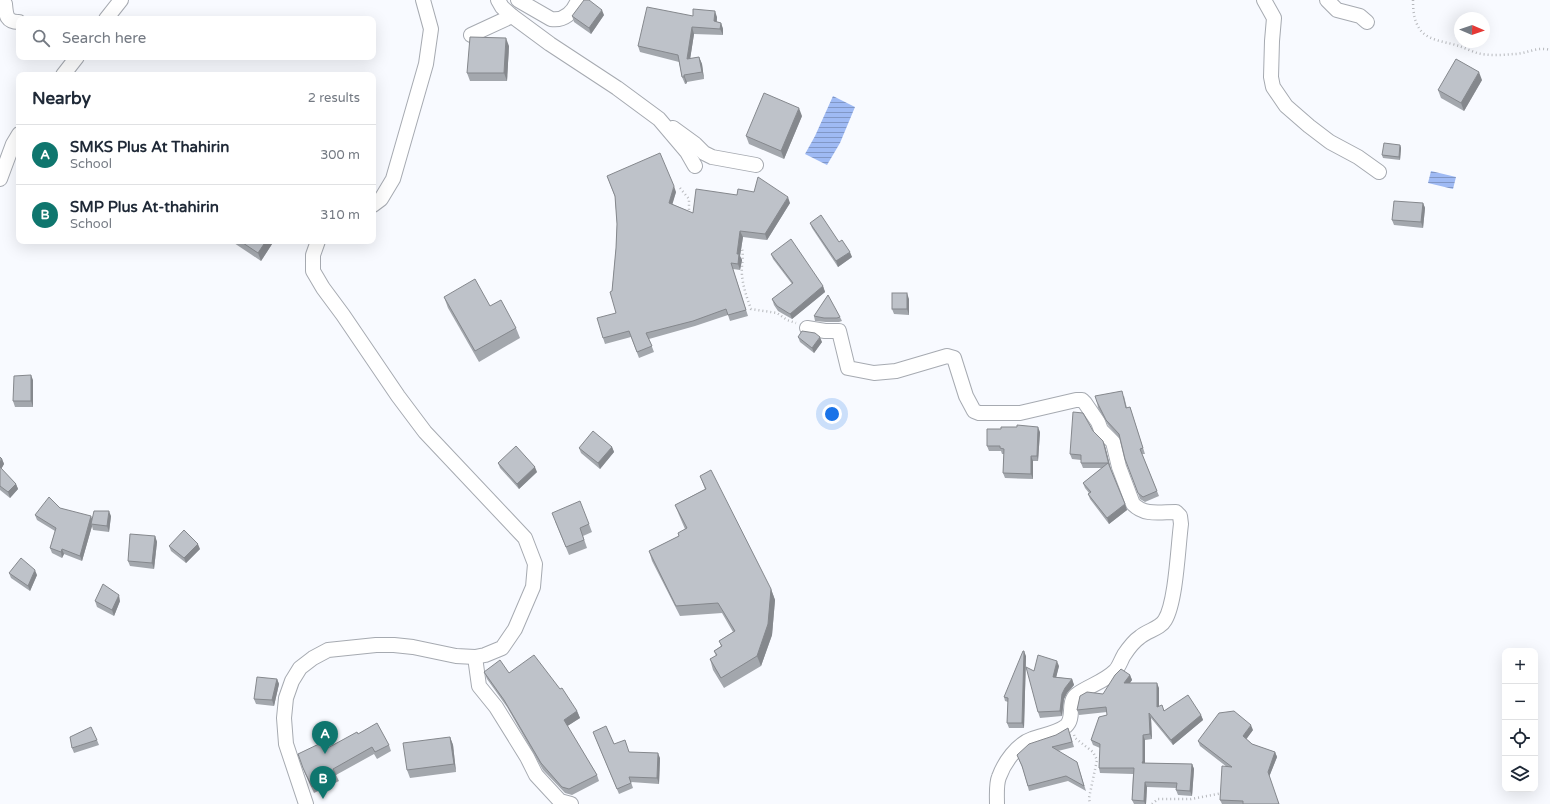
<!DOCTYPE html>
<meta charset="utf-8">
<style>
:root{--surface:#fff;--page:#f2f2f3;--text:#1f2937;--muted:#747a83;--line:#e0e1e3;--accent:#0f766e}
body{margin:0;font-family:"Varela Round",sans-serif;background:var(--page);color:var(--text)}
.controls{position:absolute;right:12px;bottom:12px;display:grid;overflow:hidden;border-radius:8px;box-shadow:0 4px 16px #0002}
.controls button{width:36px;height:36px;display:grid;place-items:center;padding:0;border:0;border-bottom:1px solid var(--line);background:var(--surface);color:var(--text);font:20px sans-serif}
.compass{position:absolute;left:1454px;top:12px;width:36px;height:36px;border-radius:50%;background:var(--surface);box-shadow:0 4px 16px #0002;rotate:92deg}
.you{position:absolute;left:832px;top:414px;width:14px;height:14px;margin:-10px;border:3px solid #fff;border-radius:50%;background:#1a73e8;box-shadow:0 0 0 6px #1a73e833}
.badge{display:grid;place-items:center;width:26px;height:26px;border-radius:50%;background:var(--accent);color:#fff;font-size:13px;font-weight:700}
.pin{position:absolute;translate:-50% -33px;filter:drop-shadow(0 1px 2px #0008)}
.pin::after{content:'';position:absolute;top:21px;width:14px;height:12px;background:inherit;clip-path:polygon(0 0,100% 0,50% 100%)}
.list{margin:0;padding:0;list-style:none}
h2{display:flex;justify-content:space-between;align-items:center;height:52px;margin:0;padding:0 16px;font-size:17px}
h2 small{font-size:13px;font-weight:400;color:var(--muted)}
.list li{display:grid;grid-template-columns:26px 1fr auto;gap:12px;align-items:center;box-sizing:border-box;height:60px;padding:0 16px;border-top:1px solid var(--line)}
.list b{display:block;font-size:15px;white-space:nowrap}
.list p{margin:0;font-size:13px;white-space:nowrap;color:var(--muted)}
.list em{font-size:13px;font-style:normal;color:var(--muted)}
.icon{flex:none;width:22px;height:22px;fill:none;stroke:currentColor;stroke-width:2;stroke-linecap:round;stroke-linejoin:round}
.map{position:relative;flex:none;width:1550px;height:804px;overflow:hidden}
.search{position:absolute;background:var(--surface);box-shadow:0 4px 16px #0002;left:16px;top:16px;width:360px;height:44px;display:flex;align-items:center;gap:10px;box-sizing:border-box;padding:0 14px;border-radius:8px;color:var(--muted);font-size:15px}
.panel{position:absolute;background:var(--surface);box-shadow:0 4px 16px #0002;left:16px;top:72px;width:360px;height:172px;border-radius:8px}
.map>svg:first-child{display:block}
</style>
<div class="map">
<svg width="1550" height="804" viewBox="0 0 1550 804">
<defs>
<pattern id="water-rules" width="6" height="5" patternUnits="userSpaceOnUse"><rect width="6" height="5" fill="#9fbaf4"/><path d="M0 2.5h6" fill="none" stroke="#8197c6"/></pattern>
</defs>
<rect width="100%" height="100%" fill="#f8faff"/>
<g fill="url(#water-rules)">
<path d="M833,96l22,11 -15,36 -13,22 -22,-11 10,-18z"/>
<path d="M1431,171l25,6 -3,12 -25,-6z"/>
</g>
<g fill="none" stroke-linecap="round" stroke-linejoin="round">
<defs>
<g id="minor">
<path d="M498,0l4,7 10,9 38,28 67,44 42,31 28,33 8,14"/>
<path d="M518,0l33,19c13,2 22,-6 27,-19"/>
<path d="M1264,0l10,18 -2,23 -1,36 2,10 13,19 23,20 21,16 28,15 21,15"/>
<path d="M1327,0l10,10 23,6 7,6"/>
<path d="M5,4c1,11 1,18 14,18"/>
<path d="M106,19l15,-19"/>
<path d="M471,35l41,-19"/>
<path d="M63,75l14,-18"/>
<path d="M673,128l22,16 9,9 8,4 44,8"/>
<path d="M0,179l13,-35 6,-10"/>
<path d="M373,205l8,-6 12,-20 33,-115 5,-35 -8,-29"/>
<path d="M807,328l18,3h14l9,37 26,5 22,-2 51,-15 7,2 12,38 8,15 5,2h41l56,-13h6l3,3 13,19 3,8 12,12 6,25 14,37c12,12 27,8 43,8l4,4 1,8c-3,23 -5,78 -16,96 -5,9 -17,10 -25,17 -6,4 -12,12 -16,18 -3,5 -5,12 -9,16 -11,11 -27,15 -39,24 -9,8 -1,23 -10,31 -9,7 -23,9 -34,13 -15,5 -28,24 -33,38 -3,7 -2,19 -2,27"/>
<path d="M475,657l4,29 17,21 31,50 9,18 24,26 11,3"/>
<path d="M306,804l-20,-60 -2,-26 2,-20 6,-17 8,-13 13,-10 15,-8 48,-5h18l19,2 43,9 19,1 10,-2 17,-7 13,-19 18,-42 2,-23 -10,-26 -100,-106 -27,-36 -55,-81 -20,-27 -10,-17v-16l5,-14"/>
</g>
</defs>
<use href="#minor" stroke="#a6aab1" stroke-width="16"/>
<g stroke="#b7b9bd" stroke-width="2.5" stroke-dasharray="1 3" stroke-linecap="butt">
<path d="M1413,0c0,11 1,23 9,32 9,9 25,10 37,14 6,2 12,5 18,7 11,3 25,2 37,1 12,0 24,-8 36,-4"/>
<path d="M680,188l9,11v14"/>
<path d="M739,248l3,1c2,8 -1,17 0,26 1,12 5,23 9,34l26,4 10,7 9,3"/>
<path d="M1074,735l1,3 18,14 4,8 -8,38 1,6"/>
<path d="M1152,804l6,-5h33l32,-6"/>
</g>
<use href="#minor" stroke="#fff" stroke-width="14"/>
</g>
<g fill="#a3a7ad">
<path d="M604,15l-13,19 -17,-12 -2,-6z"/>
<path d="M693,16l24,1v5l4,1 2,6v6l-29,-1 -4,25 9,-2 3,7 2,15 -17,3 -1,2h-1l-3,-7 -3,-15 -39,-10 -2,-6z"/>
<path d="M509,46l-2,35h-37l-3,-8z"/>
<path d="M1482,80l-18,31 -23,-13 -3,-8z"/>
<path d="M802,116l-18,43 -35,-15 -3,-8z"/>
<path d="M1400,145l1,3 -1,12 -17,-2 -1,-3z"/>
<path d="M607,176l69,16 -4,12 21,9 97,-10 -23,37 -24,-3 -3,19 2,4 -2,10 -7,-1 15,47 -18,5 -2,-6 -33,11 -46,13 5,13 -15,6 -8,-21 -26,7 -2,-6 13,-25 -4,-22 4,-43 1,-24 -2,-27z"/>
<path d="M1423,203l2,5 -2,20 -29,-3 -2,-5z"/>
<path d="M810,223l29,19 13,15 -14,10 -26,-39z"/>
<path d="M231,241h43l-13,20z"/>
<path d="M771,254l52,32 2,6 -33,27 -14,-8 -4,-6 -2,-6 20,-15 -19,-25z"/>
<path d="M444,297l46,9 26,22 4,10 -41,24 -31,-54z"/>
<path d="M909,299v16l-15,-1 -2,-5z"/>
<path d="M814,316l26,1 2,4 -3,1h-13l-11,-1z"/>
<path d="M798,337l24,5 -8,11 -14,-11z"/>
<path d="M33,380v27h-18l-2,-6z"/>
<path d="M1124,396l3,12 3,-1 15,47h-3l17,42 -14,6 -5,-3 -15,-40 -5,-20 -12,-14 -10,-17 -1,-6z"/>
<path d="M1093,431l12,15 6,23 16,41 -18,14 -19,-25 -2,-5 1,-1 -4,-5 -2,-5 19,-15h-19l-2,-5v-3l-9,-1 -2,-5z"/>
<path d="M1040,432l-2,29h-5v18l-28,-1 -2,-5 1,-19h-2l-1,-3h-12l-2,-5z"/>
<path d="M612,447l2,5 -14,17 -19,-16 -2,-5z"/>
<path d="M0,457l2,2 2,5 -3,5 15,15 2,5 -8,9 -10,-8z"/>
<path d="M498,463l39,9 -18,17 -19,-21z"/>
<path d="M700,476l71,113 4,11 -3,35 -11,31 -37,22 -11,-18 -3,-11 6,-3 -2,-5 7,-5 -2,-5 14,-9 -11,-19 -42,3 -28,-55 -3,-10 30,-15 6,-7 -6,-14 -4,-10 30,-16z"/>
<path d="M60,508l32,11 19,-3 -2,16 -16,-2 -1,-4 -10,35 -18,-7 -2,4 -10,-5 -2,-5 5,-17 -18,-11 -2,-5z"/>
<path d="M555,521l34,3 3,8 -9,4 4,12 -18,7z"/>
<path d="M155,536l2,6 -3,27 -24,-3 -2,-5z"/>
<path d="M169,546l31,3 -14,14 -15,-12z"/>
<path d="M9,573l28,2 -7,16 -19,-13z"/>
<path d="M95,601h25l-6,15 -17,-9z"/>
<path d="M1026,656l-2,72h-15l-2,-5 1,-21 -3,-1 -1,-4z"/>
<path d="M1059,666l-3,11 16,2 2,6 -7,8 -3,6 -2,17 -22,2 -2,-6 -4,-41z"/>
<path d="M484,672l25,1 51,16 17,22 3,7 -13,8 30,49 2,6 -27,14 -7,-2 -22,-23 -36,-63 -20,-28z"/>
<path d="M1130,675l2,5 -2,3 29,5v18l5,4 37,5 2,5 -30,25 -22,-27 1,21 -7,1v23l47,1 2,5 -2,27 -14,-1 -2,-5v-2l-29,-1 -1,17h-12l-2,-4 1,-26 -33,-1 -1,-5 1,-20 -7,-3 -2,-5 16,-25v-3l-28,3 -2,-5 26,-16z"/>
<path d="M277,679l2,5 -5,22 -18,-2 -2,-5z"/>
<path d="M1253,730l-7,9 6,5 23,8 2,5 -8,20 10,27h-57l-2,-4 7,-33 -27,-21 -2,-5z"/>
<path d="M1070,733l4,14 -16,4 19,11 9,29 -18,-10 -39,10 -6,-22 -6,-14z"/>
<path d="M450,737l3,8 3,27 -46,6 -3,-8z"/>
<path d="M595,737l19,7 15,8 31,6 -1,26 -28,-2 2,6 -14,6z"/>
<path d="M97,740l2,5 -25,8 -2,-5z"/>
<path d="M389,745l2,6 -14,8 -3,-5 -38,21 3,6 -25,12 -9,-19 -7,-20 26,-4z"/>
</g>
<g fill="#85888d">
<path d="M602,10l2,5 -13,19 -2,-6z"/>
<path d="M715,11l2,6 -1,11 -2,-7z"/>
<path d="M721,23l2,6v6l-3,-6z"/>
<path d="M692,27l2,7 -5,32 -2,-7z"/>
<path d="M506,38l3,8 -2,35 -3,-8z"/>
<path d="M699,57l3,7 2,15 -2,-7z"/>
<path d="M1479,72l3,8 -18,31 -3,-8z"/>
<path d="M684,75l3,7 -1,2 -2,-7z"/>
<path d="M799,108l3,8 -18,43 -3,-8z"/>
<path d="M1400,145l1,3 -1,12 -1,-3z"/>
<path d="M674,186l2,6 -5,17 -2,-6z"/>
<path d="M788,197l2,6 -23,37 -2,-6z"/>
<path d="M1423,203l2,5 -2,20 -2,-6z"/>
<path d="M740,231l3,6 -3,19 2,4 -2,10 -2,-6 -1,-10z"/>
<path d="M266,241h8l-13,20 -3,-8z"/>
<path d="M850,252l2,5 -14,10 -2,-6z"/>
<path d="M823,286l2,6 -33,27 -2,-5z"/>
<path d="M907,293l2,6v16l-2,-6z"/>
<path d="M820,337l2,5 -8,11 -2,-5z"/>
<path d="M31,375l2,5v27l-2,-6z"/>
<path d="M1038,427l2,5 -2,29 -1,-5z"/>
<path d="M1103,441l2,5 6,24 -2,-5z"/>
<path d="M612,447l2,5 -14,17 -2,-6z"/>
<path d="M1031,456l2,5v18l-2,-5z"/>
<path d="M2,459l2,5 -4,7v-9z"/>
<path d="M535,467l2,5 -18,17 -2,-5z"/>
<path d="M16,484l2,5 -8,9 -2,-6z"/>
<path d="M1125,504l2,6 -18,14 -2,-6z"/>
<path d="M109,511l2,5 -2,16 -2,-6z"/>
<path d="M91,516l2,5 -2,3 1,2 -10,35 -2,-5z"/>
<path d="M155,536l2,6 -3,27 -2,-6z"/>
<path d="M198,544l2,5 -14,14 -2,-5z"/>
<path d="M62,549l2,5 -2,4 -1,-6z"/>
<path d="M35,570l2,5 -7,16 -2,-5z"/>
<path d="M771,589l4,11 -3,35 -11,31 -4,-10z"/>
<path d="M119,595l1,6 -6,15 -2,-6z"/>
<path d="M1024,651l2,5 -2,72 -2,-5z"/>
<path d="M1057,661l2,5 -4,16 -2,-5z"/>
<path d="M1130,675l2,5 -6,8 -2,-5z"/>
<path d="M277,679l2,5 -5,22 -2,-6z"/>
<path d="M1072,679l2,6 -7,8 -3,6 -2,17 -2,-5 2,-17 3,-6z"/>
<path d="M1157,683l2,5v24l-2,-5z"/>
<path d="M577,711l3,7 -14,9 -2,-7z"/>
<path d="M1149,713l2,5 1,21 -2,-5z"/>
<path d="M1201,715l2,5 -30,25 -2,-5z"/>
<path d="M1251,725l2,5 -8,11 -2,-5z"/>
<path d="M1143,735l2,5v27l-3,-4z"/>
<path d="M450,737l3,8 3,27 -2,-8z"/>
<path d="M1275,752l2,5 -8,20 -1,-5z"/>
<path d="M658,753l2,5 -1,26 -2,-6z"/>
<path d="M1192,764l2,5 -2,27 -2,-5z"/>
<path d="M1145,782l2,5 -1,17h-1l-1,-3z"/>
</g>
<g fill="#bec2c9" stroke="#85888d">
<path d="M584,0h5l13,10 -13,18 -17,-12z"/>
<path d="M647,7l46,9v-7l22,2 -1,10 7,2 -1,6 -28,-2 -5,32 12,-2 3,15 -18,3v2h-2l-4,-22 -40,-9z"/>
<path d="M470,37l36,1 -2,35h-37z"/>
<path d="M1456,59l23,13 -18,31 -23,-13z"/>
<path d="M764,93l35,15 -18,43 -35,-15z"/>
<path d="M1384,143l16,2 -1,12 -17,-2z"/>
<path d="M660,153l14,33 -5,17 24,10 3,-24 41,6 1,-6 16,3 4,-15 30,20 -23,37 -25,-3 -3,23h2l-1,10 -7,-1 15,47 -18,5 -2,-6 -33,12 -47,12 6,13 -15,6 -8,-21 -26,7 -6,-20 19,-5 -6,-21 2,-1 4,-43 1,-24 -2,-28 -8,-20z"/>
<path d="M1394,201l29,2 -2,19 -29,-2z"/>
<path d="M821,215l18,27 3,-2 8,12 -14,9 -26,-38z"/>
<path d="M791,239l32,47 -33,28 -13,-8 -5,-7 21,-16 -22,-29z"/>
<path d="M240,241h26l-8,12z"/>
<path d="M475,279l15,27 11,-6 15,28 -41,23 -31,-54z"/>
<rect x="892" y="293" width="15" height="16"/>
<path d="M828,295l12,22 -3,1h-13l-10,-2z"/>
<path d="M802,331l13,2 5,4 -8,11 -14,-11z"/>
<path d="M31,375v26h-18l1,-25z"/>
<path d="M1122,391l4,17 4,-1 13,41 -3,1 17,42 -14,6 -5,-4 -13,-34 -6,-25 -13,-14 -9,-18 -2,-6z"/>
<path d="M1073,412l10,1 10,18 10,10 6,24 16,39 -18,14 -19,-24 3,-2 -8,-9 25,-20h-27v-8l-11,-1z"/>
<path d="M1017,425l21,2 -1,29h-6v18l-28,-1 1,-24 -4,-1v-2h-13v-17h14v-2h16z"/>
<path d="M593,431l19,16 -14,16 -19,-15z"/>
<path d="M516,446l19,21 -18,17 -19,-21z"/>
<path d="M0,457l2,2 -2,3z"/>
<path d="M0,467l16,17 -8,8 -8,-6z"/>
<path d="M711,470l60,119 -3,35 -11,32 -36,22 -11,-19 7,-4 -3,-4 8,-5 -3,-5 16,-10 -17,-28 -42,3 -27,-55 30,-15 -1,-3 9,-5 -12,-23 31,-16 -6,-13z"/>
<path d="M49,497l11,11 31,8 -11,40 -18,-7 -1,3 -11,-4 6,-20 -21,-13z"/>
<path d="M580,501l9,23 -9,4 4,12 -18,7 -14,-34z"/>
<path d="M94,511h15l-2,15 -16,-2z"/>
<path d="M184,530l14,14 -14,14 -15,-12z"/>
<path d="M130,534l25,2 -3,27 -24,-2z"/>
<path d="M21,558l14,12 -7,16 -19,-13z"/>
<path d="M103,584l16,11 -7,15 -17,-9z"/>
<path d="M1023,651h1l-2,72h-15l1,-25 -4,-1z"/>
<path d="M534,655l26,34 2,-1 15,23 -13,9 33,55 -28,14 -7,-2 -21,-24 -37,-63 -20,-28 16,-12 9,13z"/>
<path d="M1038,655l19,6 -4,16 19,2 -7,9 -3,6 -2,17 -22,1 -12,-45 8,4z"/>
<path d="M1121,669l9,6 -6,8h33v24l5,-2 2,6 24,-16 13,20 -30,25 -22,-27 1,21 -7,1v26l-1,2 50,1 -2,27 -14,-1 1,-7 -32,-1 -1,19 -12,-1 2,-32h-35l1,-24 -9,-4 8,-23 8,-2 -1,-8 -29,3 3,-14 7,-4 16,2 12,-19z"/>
<path d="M257,677l20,2 -5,21 -18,-1z"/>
<path d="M1234,711l17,14 -8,11 9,8 23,8 -7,20 11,32h-36v-3l-23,-1 2,-34 10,1 -34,-26 21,-28z"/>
<path d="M377,723l12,22 -14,7 -3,-5 -39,22 3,6 -24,12 -9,-19 -5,-14 23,-11 3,7 33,-18 1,2z"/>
<path d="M606,726l8,18 11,-4 4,12 29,1 -1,25 -28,-1 2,6 -14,6 -24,-57z"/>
<path d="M91,727l6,13 -25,8 -2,-11z"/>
<path d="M1068,728l4,14 -20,5 25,15 7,24 -18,-10 -38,10 -6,-20 -5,-11 12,-11 27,-9z"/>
<path d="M450,737l4,27 -47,6 -4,-27z"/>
</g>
</svg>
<div class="controls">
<button>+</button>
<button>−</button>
<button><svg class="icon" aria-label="locate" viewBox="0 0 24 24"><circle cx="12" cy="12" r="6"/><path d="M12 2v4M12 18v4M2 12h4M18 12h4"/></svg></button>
<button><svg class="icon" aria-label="layers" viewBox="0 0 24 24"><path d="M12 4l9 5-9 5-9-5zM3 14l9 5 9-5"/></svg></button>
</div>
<svg class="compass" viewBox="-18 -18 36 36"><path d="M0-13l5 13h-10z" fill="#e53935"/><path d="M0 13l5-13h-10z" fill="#747a83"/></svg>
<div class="you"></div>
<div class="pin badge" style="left:325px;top:754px">A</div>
<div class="pin badge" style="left:323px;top:799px">B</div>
<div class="search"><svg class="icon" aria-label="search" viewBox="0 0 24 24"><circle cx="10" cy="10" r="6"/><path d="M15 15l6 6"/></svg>Search here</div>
<section class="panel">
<h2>Nearby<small>2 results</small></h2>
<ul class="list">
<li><span class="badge">A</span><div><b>SMKS Plus At Thahirin</b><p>School</p></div><em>300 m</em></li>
<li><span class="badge">B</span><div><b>SMP Plus At-thahirin</b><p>School</p></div><em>310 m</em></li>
</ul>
</section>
</div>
